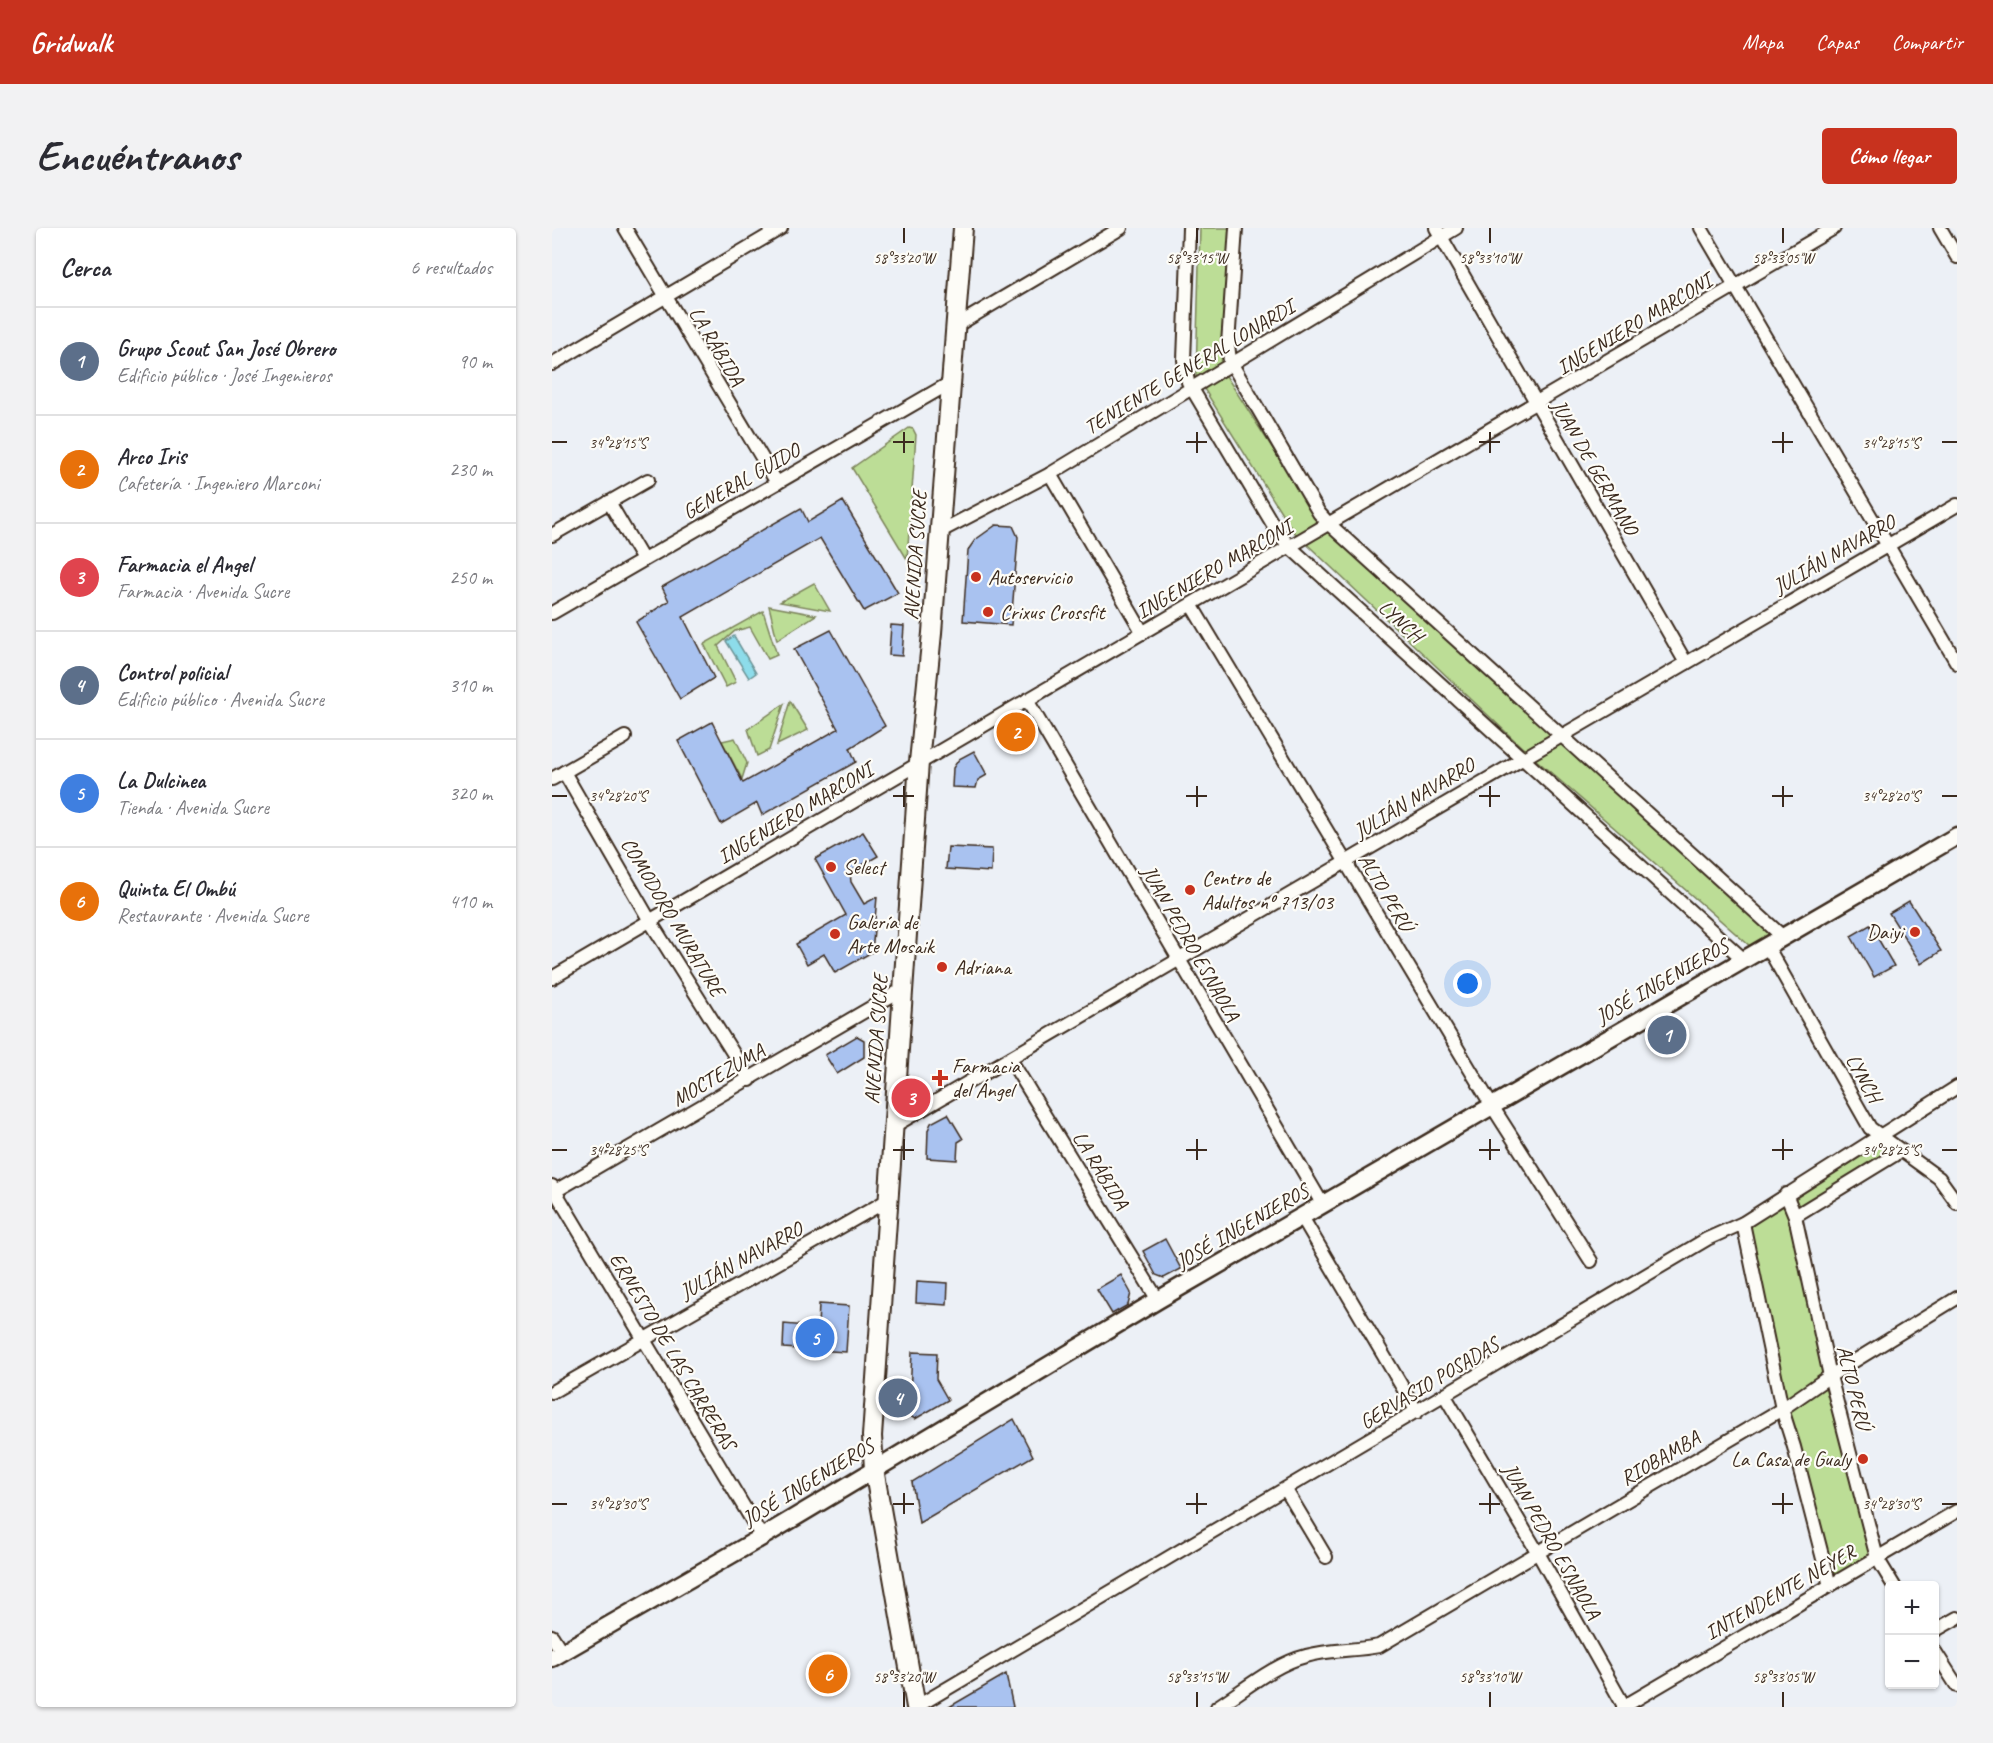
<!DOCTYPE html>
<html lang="es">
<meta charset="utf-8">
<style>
:root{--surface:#fff;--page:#f2f2f3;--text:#2b2b33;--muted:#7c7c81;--line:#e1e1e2;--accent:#c8321e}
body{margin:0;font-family:Caveat,sans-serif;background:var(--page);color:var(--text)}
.controls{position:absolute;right:18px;bottom:18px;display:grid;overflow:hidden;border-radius:6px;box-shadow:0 2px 4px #0004}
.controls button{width:54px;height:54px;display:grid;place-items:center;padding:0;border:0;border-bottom:2px solid var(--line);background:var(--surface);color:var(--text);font:30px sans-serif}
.you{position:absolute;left:916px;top:756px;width:21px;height:21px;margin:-15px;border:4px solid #fff;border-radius:50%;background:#1a73e8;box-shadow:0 0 0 9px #1a73e833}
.badge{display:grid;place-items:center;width:39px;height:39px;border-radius:50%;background:var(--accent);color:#fff;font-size:20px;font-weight:700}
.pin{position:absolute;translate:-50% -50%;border:3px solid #fff;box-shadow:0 2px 6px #0006}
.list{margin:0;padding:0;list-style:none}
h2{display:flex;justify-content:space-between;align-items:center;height:78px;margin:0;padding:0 24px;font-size:26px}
h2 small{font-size:20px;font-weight:400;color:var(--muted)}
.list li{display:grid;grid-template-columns:39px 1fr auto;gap:18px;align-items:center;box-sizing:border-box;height:108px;padding:0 24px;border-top:2px solid var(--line)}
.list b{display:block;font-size:22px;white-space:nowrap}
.list p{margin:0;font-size:20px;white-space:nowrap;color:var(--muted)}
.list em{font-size:20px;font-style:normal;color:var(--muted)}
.map{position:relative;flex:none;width:1405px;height:1479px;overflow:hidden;border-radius:6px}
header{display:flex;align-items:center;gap:36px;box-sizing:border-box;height:84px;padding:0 30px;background:var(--accent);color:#fff}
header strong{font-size:28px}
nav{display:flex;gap:33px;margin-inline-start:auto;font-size:21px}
.intro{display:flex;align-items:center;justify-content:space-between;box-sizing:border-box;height:144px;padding:0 36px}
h1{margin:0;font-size:42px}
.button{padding:15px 27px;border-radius:6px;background:var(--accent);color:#fff;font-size:21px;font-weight:700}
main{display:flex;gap:36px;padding:0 36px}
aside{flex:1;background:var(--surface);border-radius:6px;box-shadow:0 2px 4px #0004}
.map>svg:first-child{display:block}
</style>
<header>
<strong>Gridwalk</strong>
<nav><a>Mapa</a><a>Capas</a><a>Compartir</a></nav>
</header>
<div class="intro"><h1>Encuéntranos</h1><a class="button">Cómo llegar</a></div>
<main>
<aside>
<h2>Cerca<small>6 resultados</small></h2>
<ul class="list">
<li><span class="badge" style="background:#5c6f8a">1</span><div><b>Grupo Scout San José Obrero</b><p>Edificio público · José Ingenieros</p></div><em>90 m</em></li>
<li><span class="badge" style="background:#e8710a">2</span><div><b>Arco Iris</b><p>Cafetería · Ingeniero Marconi</p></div><em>230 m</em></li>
<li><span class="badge" style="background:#e0444e">3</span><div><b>Farmacia el Angel</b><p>Farmacia · Avenida Sucre</p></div><em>250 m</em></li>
<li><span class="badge" style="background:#5c6f8a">4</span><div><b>Control policial</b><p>Edificio público · Avenida Sucre</p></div><em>310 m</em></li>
<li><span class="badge" style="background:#3f7fe0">5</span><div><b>La Dulcinea</b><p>Tienda · Avenida Sucre</p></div><em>320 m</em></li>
<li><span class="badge" style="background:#e8710a">6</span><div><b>Quinta El Ombú</b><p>Restaurante · Avenida Sucre</p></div><em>410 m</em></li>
</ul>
</aside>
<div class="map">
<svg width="1405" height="1479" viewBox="0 0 1405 1479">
<rect width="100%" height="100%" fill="#ecf0f6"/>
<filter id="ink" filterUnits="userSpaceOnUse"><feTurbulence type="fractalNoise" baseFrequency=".0167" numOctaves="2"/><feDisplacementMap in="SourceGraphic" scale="12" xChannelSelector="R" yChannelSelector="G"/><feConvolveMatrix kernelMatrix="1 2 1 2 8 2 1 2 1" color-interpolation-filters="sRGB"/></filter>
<g filter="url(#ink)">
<g fill="#bcdd96" stroke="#7c845a" stroke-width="1.5">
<path d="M648,0h30l-9,140 97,151 455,415 -23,12 -224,-195 -233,-220 -97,-155z"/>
<path d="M357,200l4,1 3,6 -9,124 -55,-91z"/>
<path d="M262,355l16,28 -50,-9z"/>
<path d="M217,378l47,9 -39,25z"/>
<path d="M211,383l14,44 -9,4 -18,-32 -15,4 -17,15 18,36 -10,5 -22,-43z"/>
<path d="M238,473l18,29 -31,15z"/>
<path d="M232,476l-15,46 -12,6 -9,-27z"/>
<path d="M183,510l12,25 -5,16 -20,-38z"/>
<path d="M1325,908l24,15 -106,65 82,342 -47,28 -87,-363z"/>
</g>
<path fill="#8ddcea" stroke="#6c9598" stroke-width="1.5" d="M182,408l22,37 -7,5 -23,-37z"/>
<g fill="#a9c2f0" stroke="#3b2a1e" stroke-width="1.5">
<path d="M291,273l55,92 -34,18 -44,-73 -137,79 31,61 -34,21 -44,-77 33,-21 -7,-14 139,-79 7,14z"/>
<path d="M444,297l17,1 5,11 -7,88 -48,-4 5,-71 7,-10z"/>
<path d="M339,397l13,1 -2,30 -13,-1z"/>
<path d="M279,402l54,96 -35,22 6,14 -94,53 -5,-12 -36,21 -43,-83 34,-19 31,61 95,-54 -44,-80z"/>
<path d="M422,523l13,24 -9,5 -2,8 -24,-1 1,-19 6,-9z"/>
<path d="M311,604l15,24 -28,16 1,10 13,22 13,-7 -5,55 -37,21 -11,-19 -17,10 -11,-20 50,-29 -31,-56z"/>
<path d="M396,619l44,2 -1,23 -45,-3z"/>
<path d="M1357,673l32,50 -20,13 -32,-51z"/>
<path d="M1318,697l24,41 -20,11 -23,-41z"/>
<path d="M305,808l7,4v17l-27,17 -12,-19z"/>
<path d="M396,886l15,25 -5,3 -1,18 -30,-2 1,-28 3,-7z"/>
<path d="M613,1011l16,30 -17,9 -8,-3 -13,-24z"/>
<path d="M569,1047l10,18 -3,12 -16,9 -15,-25z"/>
<path d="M365,1053l31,2 -1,22 -31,-2z"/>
<path d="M267,1076l30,2 -3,46 -63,-4 1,-24 34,3z"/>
<path d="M360,1124l25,1 -1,26 12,21 -33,19 -6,-4z"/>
<path d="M462,1191l19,37 -114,67 -7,-41z"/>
<path d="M454,1446l7,33h-64z"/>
</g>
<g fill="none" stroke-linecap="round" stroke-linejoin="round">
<defs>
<g id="minor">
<path d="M73,0l152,255"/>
<path d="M637,0l-5,132 4,22 90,151 12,14 453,412"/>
<path d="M684,0l-8,116 2,17 89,152 10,11 454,413"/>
<path d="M884,0l250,435"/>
<path d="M1149,0l256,435"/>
<path d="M1388,0l17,29"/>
<path d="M402,99l167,-99"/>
<path d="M0,136l229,-136"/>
<path d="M498,246l93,159"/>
<path d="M57,274l34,58"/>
<path d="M387,304l111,-58 406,-246"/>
<path d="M0,307l96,-55"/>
<path d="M640,378l300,500 99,155"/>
<path d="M0,385l398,-230"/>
<path d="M475,472l296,505"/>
<path d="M12,544l86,149 100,159"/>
<path d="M0,551l73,-42"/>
<path d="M1215,718l103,182 69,50 18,25"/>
<path d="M0,750l1282,-750"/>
<path d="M458,831l148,241"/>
<path d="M340,899l1065,-622"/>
<path d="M0,958l210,351"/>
<path d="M0,965l351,-204"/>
<path d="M1234,966l9,22 35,160 47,182 17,28"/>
<path d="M1243,988l106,-65"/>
<path d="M750,989l115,195"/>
<path d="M1191,995l39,186 12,38 36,139"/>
<path d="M0,1164l336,-192"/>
<path d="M893,1168l93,157 86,153"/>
<path d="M734,1262l40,67"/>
<path d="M1382,1403l23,-13"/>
<path d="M0,1408l10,16"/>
<path d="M1382,1422l23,36"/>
<path d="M364,1479l791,-468 36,-16 214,-136"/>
<path d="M665,1479c27,-17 57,-43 89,-51 24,-7 48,-5 73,-10l403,-237 48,-33 127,-78"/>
<path d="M1071,1479l334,-196"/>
</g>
<path id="tertiary" d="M0,1430l210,-121 396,-237 799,-464"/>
<path id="secondary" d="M364,1479l-42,-238 -2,-33 47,-674 13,-129 31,-405"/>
</defs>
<use href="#minor" stroke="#3b2a1e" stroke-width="16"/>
<use href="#tertiary" stroke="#3b2a1e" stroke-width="21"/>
<use href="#secondary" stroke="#3b2a1e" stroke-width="22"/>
<use href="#minor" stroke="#fdfcf7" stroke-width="12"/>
<use href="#tertiary" stroke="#fdfcf7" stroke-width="16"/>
<use href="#secondary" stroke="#fdfcf7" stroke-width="18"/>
</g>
</g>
<path fill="none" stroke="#3b2a1e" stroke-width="2" d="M352,0v15M645,0v15M938,0v15M1231,0v15M352,204v21M645,204v21M938,204v21M1231,204v21M0,214h15M341,214h21M634,214h21M927,214h21M1220,214h21M1390,214h15M352,558v21M645,558v21M938,558v21M1231,558v21M0,568h15M341,568h21M634,568h21M927,568h21M1220,568h21M1390,568h15M352,911v21M645,911v21M938,911v21M1231,911v21M0,922h15M341,922h21M634,922h21M927,922h21M1220,922h21M1390,922h15M352,1265v21M645,1265v21M938,1265v21M1231,1265v21M0,1276h15M341,1276h21M634,1276h21M927,1276h21M1220,1276h21M1390,1276h15M352,1464v15M645,1464v15M938,1464v15M1231,1464v15"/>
<g fill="#c8321e" stroke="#fdfcf7" stroke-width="2">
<circle cx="424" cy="349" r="6"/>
<circle cx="436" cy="384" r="6"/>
<circle cx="279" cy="639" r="6"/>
<circle cx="638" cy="662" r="6"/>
<circle cx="1363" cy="704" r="6"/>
<circle cx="283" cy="706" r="6"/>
<circle cx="390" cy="739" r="6"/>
<path d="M385 841h6v6h6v6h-6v6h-6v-6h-6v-6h6z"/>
<circle cx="1311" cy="1231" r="6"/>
</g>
<g text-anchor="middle" stroke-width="4.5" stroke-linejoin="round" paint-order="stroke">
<g font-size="21" fill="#3b2a1e" stroke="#fdfcf7">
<text transform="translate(1082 96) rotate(-31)" y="7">INGENIERO MARCONI</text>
<text transform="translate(165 118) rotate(59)" y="7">LA RÁBIDA</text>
<text transform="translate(637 139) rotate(-31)" y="7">TENIENTE GENERAL LONARDI</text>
<text transform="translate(1043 239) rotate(60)" y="7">JUAN DE GERMANO</text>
<text transform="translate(189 253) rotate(-30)" y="7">GENERAL GUIDO</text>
<text transform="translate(1282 326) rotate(-30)" y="7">JULIÁN NAVARRO</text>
<text transform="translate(363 327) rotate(-86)" y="7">AVENIDA SUCRE</text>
<text transform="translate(662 341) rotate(-30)" y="7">INGENIERO MARCONI</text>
<text transform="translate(849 393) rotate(42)" y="7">LYNCH</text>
<text transform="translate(862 570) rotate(-31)" y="7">JULIÁN NAVARRO</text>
<text transform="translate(243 585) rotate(-31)" y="7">INGENIERO MARCONI</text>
<text transform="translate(834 664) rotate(59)" y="7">ALTO PERÚ</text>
<text transform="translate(121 689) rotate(59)" y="7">COMODORO MURATURE</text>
<text transform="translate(639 715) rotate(60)" y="7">JUAN PEDRO ESNAOLA</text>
<text transform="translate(1110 753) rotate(-30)" y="7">JOSÉ INGENIEROS</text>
<text transform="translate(324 811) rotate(-86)" y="7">AVENIDA SUCRE</text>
<text transform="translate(166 847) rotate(-30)" y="7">MOCTEZUMA</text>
<text transform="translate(1312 850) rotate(61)" y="7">LYNCH</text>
<text transform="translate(549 942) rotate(58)" y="7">LA RÁBIDA</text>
<text transform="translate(690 998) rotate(-30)" y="7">JOSÉ INGENIEROS</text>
<text transform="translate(189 1032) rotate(-29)" y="7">JULIÁN NAVARRO</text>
<text transform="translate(121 1123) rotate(59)" y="7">ERNESTO DE LAS CARRERAS</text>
<text transform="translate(877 1155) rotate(-31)" y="7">GERVASIO POSADAS</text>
<text transform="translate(1302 1159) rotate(76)" y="7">ALTO PERÚ</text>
<text transform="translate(1108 1230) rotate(-30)" y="7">RIOBAMBA</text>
<text transform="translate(256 1254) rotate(-31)" y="7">JOSÉ INGENIEROS</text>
<text transform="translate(1000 1313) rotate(60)" y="7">JUAN PEDRO ESNAOLA</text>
<text transform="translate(1228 1364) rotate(-30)" y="7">INTENDENTE NEYER</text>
</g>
<g font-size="21" fill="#3b2a1e" stroke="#fdfcf7" text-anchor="start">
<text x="436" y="356">Autoservicio</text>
<text x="448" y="391">Crixus Crossfit</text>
<text x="291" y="646">Select</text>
<text x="650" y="657">Centro de<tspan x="650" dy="24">Adultos nº 713/03</tspan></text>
<text x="295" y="701">Galería de<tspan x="295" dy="24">Arte Mosaik</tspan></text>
<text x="1351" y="711" text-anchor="end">Daiyi</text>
<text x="402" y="746">Adriana</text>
<text x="400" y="845">Farmacia<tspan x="400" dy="24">del Ángel</tspan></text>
<text x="1299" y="1238" text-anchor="end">La Casa de Gualy</text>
</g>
</g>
<g font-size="15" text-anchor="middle" fill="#3b2a1e" stroke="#fdfcf7" stroke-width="4.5" stroke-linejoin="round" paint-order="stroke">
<text x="352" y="35">58°33'20"W</text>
<text x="645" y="35">58°33'15"W</text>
<text x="938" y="35">58°33'10"W</text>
<text x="1231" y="35">58°33'05"W</text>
<text x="66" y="220">34°28'15"S</text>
<text x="1339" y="220">34°28'15"S</text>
<text x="66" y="573">34°28'20"S</text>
<text x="1339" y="573">34°28'20"S</text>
<text x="66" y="927">34°28'25"S</text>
<text x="1339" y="927">34°28'25"S</text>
<text x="66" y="1281">34°28'30"S</text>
<text x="1339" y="1281">34°28'30"S</text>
<text x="352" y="1454">58°33'20"W</text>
<text x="645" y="1454">58°33'15"W</text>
<text x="938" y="1454">58°33'10"W</text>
<text x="1231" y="1454">58°33'05"W</text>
</g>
</svg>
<div class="controls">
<button>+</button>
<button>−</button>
</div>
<div class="you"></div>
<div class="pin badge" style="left:1115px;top:807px;background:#5c6f8a">1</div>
<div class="pin badge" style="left:464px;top:504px;background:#e8710a">2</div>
<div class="pin badge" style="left:359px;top:870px;background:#e0444e">3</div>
<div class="pin badge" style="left:346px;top:1170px;background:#5c6f8a">4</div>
<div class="pin badge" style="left:263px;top:1110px;background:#3f7fe0">5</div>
<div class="pin badge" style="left:276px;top:1446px;background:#e8710a">6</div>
</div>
</main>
